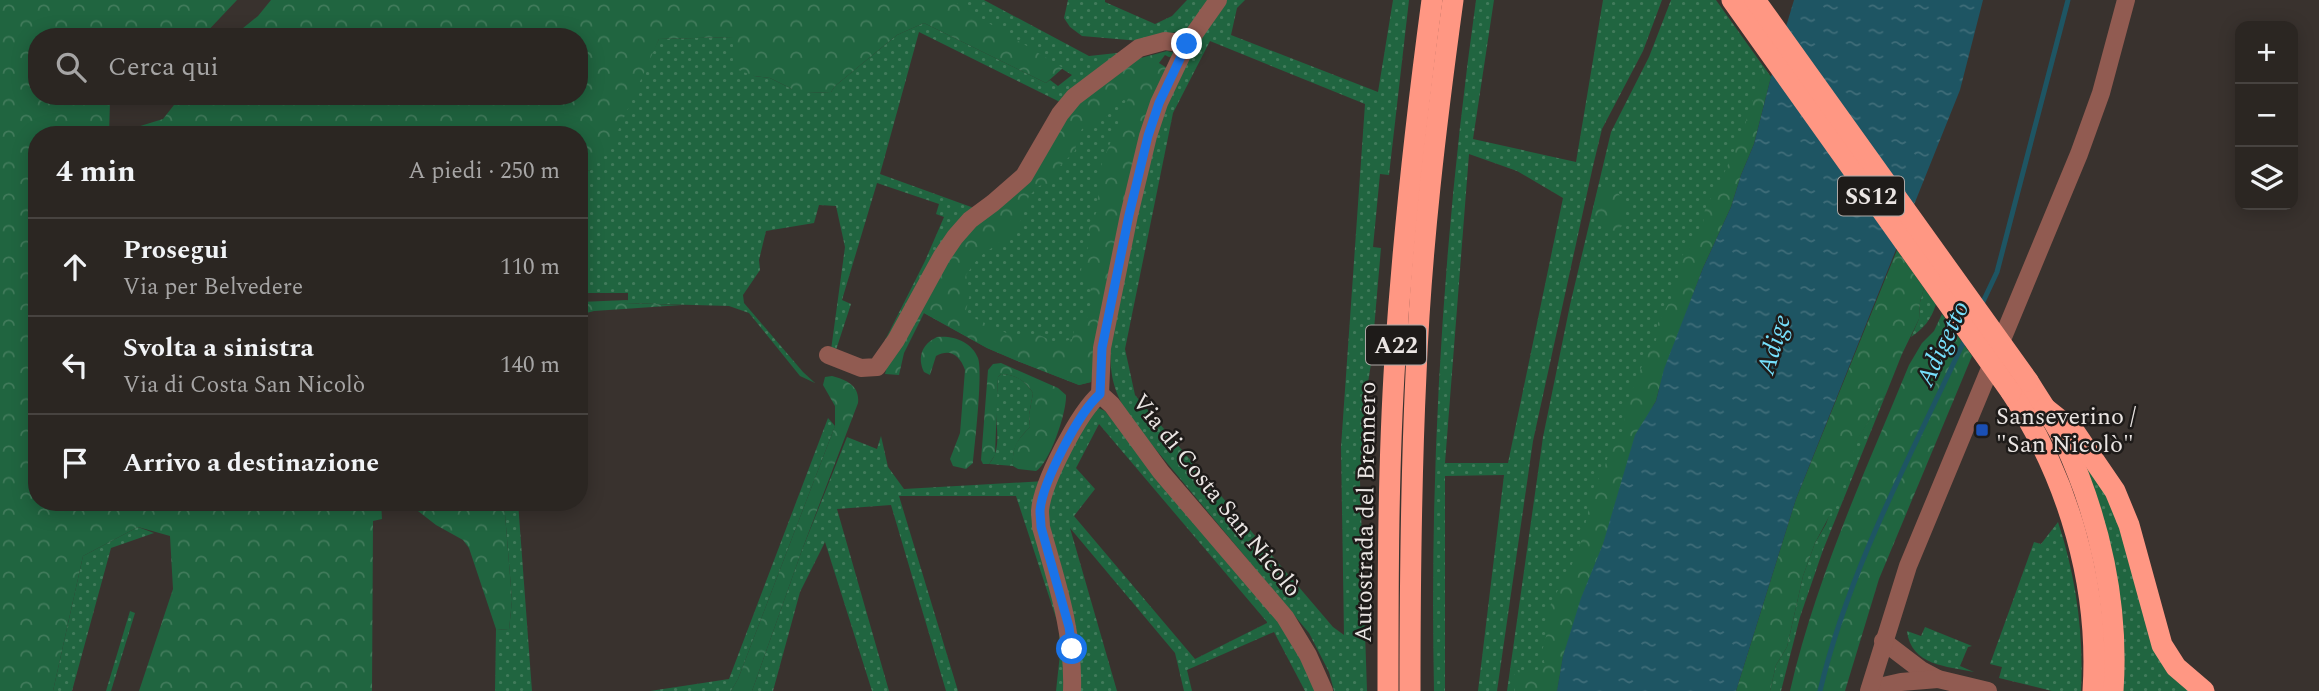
<!DOCTYPE html>
<html lang="it">
<meta charset="utf-8">
<style>
:root{--surface:#2b2622;--page:#332e2a;--text:#f1f3f6;--muted:#a6a5a5;--line:#474340}
body{margin:0;font-family:Spectral,serif;background:var(--page);color:var(--text)}
.controls{position:absolute;right:21px;top:21px;display:grid;overflow:hidden;border-radius:14px;box-shadow:0 4px 18px #0003}
.controls button{width:63px;height:63px;display:grid;place-items:center;padding:0;border:0;border-bottom:2px solid var(--line);background:var(--surface);color:var(--text);font:35px sans-serif}
.stop{position:absolute;width:21px;height:21px;margin:-16px;border:5px solid #1a73e8;border-radius:50%;background:#fff}
.stop.end{background:#1a73e8;border-color:#fff;box-shadow:0 2px 7px #0008}
.list{margin:0;padding:0;list-style:none}
h2{display:flex;justify-content:space-between;align-items:center;height:91px;margin:0;padding:0 28px;font-size:30px}
h2 small{font-size:23px;font-weight:400;color:var(--muted)}
.list li{display:grid;grid-template-columns:46px 1fr auto;gap:21px;align-items:center;box-sizing:border-box;height:98px;padding:0 28px;border-top:2px solid var(--line)}
.list b{display:block;font-size:26px;white-space:nowrap}
.list p{margin:0;font-size:23px;white-space:nowrap;color:var(--muted)}
.list em{font-size:23px;font-style:normal;color:var(--muted)}
.icon{flex:none;width:38px;height:38px;fill:none;stroke:currentColor;stroke-width:2;stroke-linecap:round;stroke-linejoin:round}
.map{position:relative;flex:none;width:2319px;height:691px;overflow:hidden}
.search{position:absolute;background:var(--surface);box-shadow:0 4px 18px #0003;left:28px;top:28px;width:560px;height:77px;display:flex;align-items:center;gap:18px;box-sizing:border-box;padding:0 24px;border-radius:28px;color:var(--muted);font-size:26px}
.panel{position:absolute;background:var(--surface);box-shadow:0 4px 18px #0003;left:28px;top:126px;width:560px;height:385px;border-radius:28px}
.map>svg:first-child{display:block}
</style>
<div class="map">
<svg width="2319" height="691" viewBox="0 0 2319 691">
<defs>
<pattern id="grass-dots" width="8" height="8" patternUnits="userSpaceOnUse" patternTransform="scale(1.75)"><rect width="8" height="8" fill="#206540"/><path d="M2 2h.1M6 6h.1" fill="none" stroke="#417b5b" stroke-width="1.8" stroke-linecap="round"/></pattern>
<pattern id="forest-crowns" width="20" height="18" patternUnits="userSpaceOnUse" patternTransform="scale(1.75)"><rect width="20" height="18" fill="#206540"/><path d="M2 6a3 3 0 1 1 6 0M12 15a3 3 0 1 1 6 0" fill="none" stroke="#417b5b"/></pattern>
<pattern id="water-ripples" width="26" height="14" patternUnits="userSpaceOnUse" patternTransform="scale(1.75)"><rect width="26" height="14" fill="#1e5563"/><path d="M2 4q2-2 4 0t4 0M15 11q2-2 4 0t4 0" fill="none" stroke="#3f6d79"/></pattern>
</defs>
<rect width="100%" height="100%" fill="#39322e"/>
<g fill="url(#grass-dots)" fill-rule="evenodd">
<path d="M957,0h27l105,56 37,-4 -64,51 -143,-71 -39,142 94,34 -100,154 51,-101 19,-44 -8,-3 3,-10 -62,-21 -35,117 9,4 -16,49 -4,-3 14,-103 -9,-41 -17,-1 -5,18 -48,8 -7,29 1,10 -17,25 1,8 59,69 12,11 -15,-7 -51,-63 -20,-7 -106,-3 5,-3v-7h-49v-118l11,-5 69,-131 74,-2 21,39 16,2 22,11 15,4 24,-1 4,-6 62,-51 27,-12 122,60 4,-3 8,6 14,-11 -116,-71z"/>
<path d="M1068,0h37v2l50,22 17,-8 15,-16h24l-24,29 -47,12 -58,-5 -12,-9 -6,-9z"/>
<path d="M1227,0h18l-8,8 -6,27 147,57 15,-92h16l-20,175 -9,-1 -7,73 8,1 -10,116 -6,37 -5,80 7,210h-33l-5,-19 -20,-39 -177,-212c-21,-32 -24,-51 -20,-89l43,-196 20,-50 22,-43zM1210,41l155,63 -24,343 3,188 -11,-8 -198,-232 -10,-46 48,-236z"/>
<path d="M1476,0h18l-21,139 103,23 27,-162h59l-19,51 -41,78 -9,37 -60,275 -36,250h-19l26,-216 -59,1v215h-11c-5,-231 10,-462 42,-691zM1469,154l48,17 46,27 -55,265h-63z"/>
<path d="M1671,0h45l55,77 -208,579 -6,35h-50l36,-254 27,-132 41,-173 38,-75z"/>
<path d="M1137,59l-14,153 -27,122 -5,48 -12,3 -59,-23 -33,-14 -63,-35z"/>
<path d="M1924,288l12,16c-5,16 -12,24 -25,33l8,-18 1,-17z"/>
<path d="M1001,374c16,1 23,6 32,19l-4,22 1,12c-12,12 -18,20 -17,39l-24,-2c13,-14 7,-36 7,-54 0,-11 2,-21 2,-33z"/>
<path d="M1886,394l-63,156 -23,67 -19,74h-11l6,-26 11,-18 16,-71 12,-33 11,-19 31,-85z"/>
<path d="M1094,406l11,5 186,223 27,57h-13l-31,-59 -87,38 5,21h-8l-9,-38 -105,-125 47,163h-39l-32,-171 5,-35zM1099,424l168,198v1l-72,36 -121,-143 21,-27 -19,-21z"/>
<path d="M828,418l7,8 -97,253 -7,12h-81l79,-12z"/>
<path d="M881,436l7,31 16,22 141,-8 -6,16 26,134 2,60h-11l4,-37 -1,-27 -43,-131h-117l59,195h-12l-55,-186 -54,4 52,182h-17l-47,-149 -25,50 -27,99h-21l50,-141 45,-113 30,12z"/>
<path d="M2084,464l13,11 96,216h-70v-60l-5,-44 -15,-70 -7,-23z"/>
<path d="M504,502h14l14,189h-37l1,-62 13,1 3,-30z"/>
<path d="M2058,522c18,54 26,112 23,169h-29l-53,-13 3,-11 -12,-3 44,-122 7,2z"/>
<path d="M138,527l16,6 -43,15 -39,143h-19l30,-135z"/>
<path d="M130,611l5,2 -24,78h-5z"/>
<path d="M1925,627l47,19 -4,1 -8,19 14,6c-27,-6 -63,-6 -67,-41l14,5z"/>
</g>
<g fill="url(#forest-crowns)" fill-rule="evenodd">
<path d="M0,0h237l-35,37h-165v59h85l-12,5 -1,34h-72v367h344l1,17 -9,2 -1,170h-233l34,-102 -3,-53 -32,-9 -55,29 -30,135h-53z"/>
<path d="M271,0h686v4l106,64 -17,15 -122,-60 -27,12 -62,51 -4,6 -24,1 -3,7 -12,-11 -22,-11 -16,-2 -21,-8v-31l-74,2 -50,112 -19,19 -11,5v-40h-449l7,-8 26,-8 18,-23h398v-59h-347l26,-21z"/>
<path d="M1167,51l9,2 -1,3 -6,1 -4,-2 -6,8 8,5c-32,104 -65,206 -76,314l-12,3 -59,-23 -33,-14 -63,-35 -20,40 -5,22 -14,-1 2,-8 74,-130 116,-134 60,-43zM1129,96l-28,70 -4,45 -8,17 2,13 -9,20 -1,11 10,11c-3,22 10,30 -16,42l-3,14 -17,5c-12,-9 -24,-14 -38,-6l-47,-22 -4,-6 4,-16 -4,-19 13,-18 38,-27 12,-34 10,-10 12,-3 9,-17 15,-15 2,-12 5,-10 24,-12 6,-7 2,-7 7,-1z"/>
<path d="M1763,66l8,11 -17,67 -13,31 -10,32 -28,61 -39,101 -8,32 -21,34 -32,109 -22,54 -18,58 -6,35h-42l-3,-12 5,-9h22l6,-4 -3,-15 5,-18v-16l5,-17 16,-26 14,-35 12,-53 9,-14 7,-22 14,-21 2,-24 22,-54 8,-10 2,-18 12,-22 10,-25v-18l17,-20 6,-15 2,-14 20,-38 18,-40z"/>
<path d="M1601,187c23,-1 32,28 17,44 -13,0 -20,-7 -26,-18l6,-24z"/>
<path d="M1897,250l27,38 -4,14 -1,17 -17,35 -16,40 -29,46 -16,54 -26,49 -12,33 -16,71 -11,18 -6,26h-34l60,-192z"/>
<path d="M628,300l-4,3 58,2 -88,6 -15,4v-13z"/>
<path d="M1942,314l30,42 -93,223 -34,112h-55c26,-113 75,-219 119,-326l13,-22 12,-12z"/>
<path d="M937,337c16,-2 35,5 41,21 5,14 -3,85 -5,105l-7,6 -13,-3 -3,-7 10,-26 5,-63c-5,-15 -15,-22 -29,-14l-6,19 -6,-3c-7,-15 -2,-28 13,-35z"/>
<path d="M1001,363l57,25 8,7c1,16 -16,68 -30,76l-18,-2 -5,-3c-1,-21 4,-25 17,-39l-1,-12 4,-22c-8,-13 -17,-18 -32,-19l-3,3 -3,78 -6,9h-6l-2,-4 7,-90 5,-6z"/>
<path d="M832,376c15,4 28,10 26,27l-56,147 -50,141h-21l7,-12 97,-253v-20l-12,-21 2,-8z"/>
<path d="M392,502h112l8,98 -3,30 -13,-1 -27,-81 -6,-8 -27,-15 -27,-21z"/>
</g>
<path fill="url(#water-ripples)" d="M1794,0h189l-23,90 -164,409 -60,192h-179l6,-35 18,-58 22,-54 32,-109 21,-34 8,-32 39,-101 28,-61 10,-32 13,-31 17,-67z"/>
<g fill="none" stroke-linecap="round" stroke-linejoin="round">
<g stroke="#1e5563" stroke-width="5">
<path d="M1981,306l16,-34 71,-272"/>
<path d="M1820,691c29,-123 93,-240 146,-354"/>
</g>
<g stroke="#915b51" stroke-width="18">
<path d="M1218,0l-31,44 -28,59 -11,33 -19,79 -27,133 -2,46 12,11 49,67 124,145 23,38 16,36"/>
<path d="M828,355l33,13 16,-1 19,-27 46,-84 13,-19 15,-17 23,-17 31,-27 36,-62 14,-17 65,-49 26,-7 22,3"/>
<path d="M1883,641l38,29 17,9 50,12"/>
<path d="M1870,689l31,-7 37,-3"/>
<path d="M1072,691c2,-58 -15,-108 -31,-164 0,-5 -1,-11 -1,-16 2,-28 39,-99 60,-117"/>
<path d="M1869,691l39,-125 171,-412 22,-61 25,-93"/>
</g>
<g stroke="#ff9783" stroke-width="21">
<path d="M2028,381c12,20 26,39 36,60 36,78 55,164 49,250"/>
<path d="M2011,392c57,86 89,194 82,299"/>
<path d="M2045,408l29,23 41,60 14,34 33,120 14,22 28,24"/>
<path d="M1388,691c0,-111 0,-222 7,-333 8,-120 21,-239 37,-358"/>
<path d="M1410,691c0,-106 1,-212 6,-317 5,-125 20,-250 37,-374"/>
</g>
<g stroke="#ff9783" stroke-width="21">
<path d="M1732,0l279,392"/>
<path d="M1755,0l273,381"/>
</g>
</g>
<g fill="none" stroke-linecap="round" stroke-linejoin="round">
<path stroke="#1a73e8" stroke-width="9" d="M1072,649l-3,-22 -28,-100c0,-5 -1,-11 -1,-16 2,-28 39,-99 60,-117l2,-46 27,-133 19,-79 11,-33 28,-59"/>
</g>
<rect fill="#1a4fb4" stroke="#1e1b19" stroke-width="2.5" x="1975" y="423" width="14" height="14" rx="3.5"/>
<g text-anchor="middle" stroke-width="5" stroke-linejoin="round" paint-order="stroke">
<g fill="#1e1b19" stroke="#ada8a6" stroke-width="2">
<rect x="1838" y="176.5" width="66" height="39" rx="5"/>
<rect x="1366" y="325.5" width="60" height="39" rx="5"/>
</g>
<g font-size="23" font-weight="bold" fill="#eae5e3">
<text x="1871" y="204">SS12</text>
<text x="1396" y="353">A22</text>
</g>
<g font-size="24" fill="#eae5e3" stroke="#1e1b19" text-anchor="start">
<text x="1996" y="424">Sanseverino /<tspan x="1996" dy="28">"San Nicolò"</tspan></text>
</g>
<g font-size="24" fill="#eae5e3" stroke="#1e1b19">
<text transform="translate(1217 495) rotate(51)" y="8">Via di Costa San Nicolò</text>
<text transform="translate(1365 512) rotate(-89)" y="8">Autostrada del Brennero</text>
</g>
<g font-size="26" font-style="italic" fill="#76dffb" stroke="#1e1b19">
<text transform="translate(1942 343) rotate(-65)" y="9">Adigetto</text>
<text transform="translate(1773 344) rotate(-73)" y="9">Adige</text>
</g>
</g>
</svg>
<div class="controls">
<button>+</button>
<button>−</button>
<button><svg class="icon" aria-label="layers" viewBox="0 0 24 24"><path d="M12 4l9 5-9 5-9-5zM3 14l9 5 9-5"/></svg></button>
</div>
<div class="stop" style="left:1072px;top:649px"></div>
<div class="stop end" style="left:1187px;top:44px"></div>
<div class="search"><svg class="icon" aria-label="search" viewBox="0 0 24 24"><circle cx="10" cy="10" r="6"/><path d="M15 15l6 6"/></svg>Cerca qui</div>
<section class="panel">
<h2>4 min<small>A piedi · 250 m</small></h2>
<ul class="list">
<li><svg class="icon" aria-label="ahead" viewBox="0 0 24 24"><path d="M12 20V5M6 11l6-6 6 6"/></svg><div><b>Prosegui</b><p>Via per Belvedere</p></div><em>110 m</em></li>
<li><svg class="icon" aria-label="left" viewBox="0 0 24 24"><path d="M17 20v-9H6M10 6l-5 5 5 5"/></svg><div><b>Svolta a sinistra</b><p>Via di Costa San Nicolò</p></div><em>140 m</em></li>
<li><svg class="icon" aria-label="arrive" viewBox="0 0 24 24"><path d="M6 21V4h12l-3 4 3 4H6"/></svg><div><b>Arrivo a destinazione</b></div></li>
</ul>
</section>
</div>
